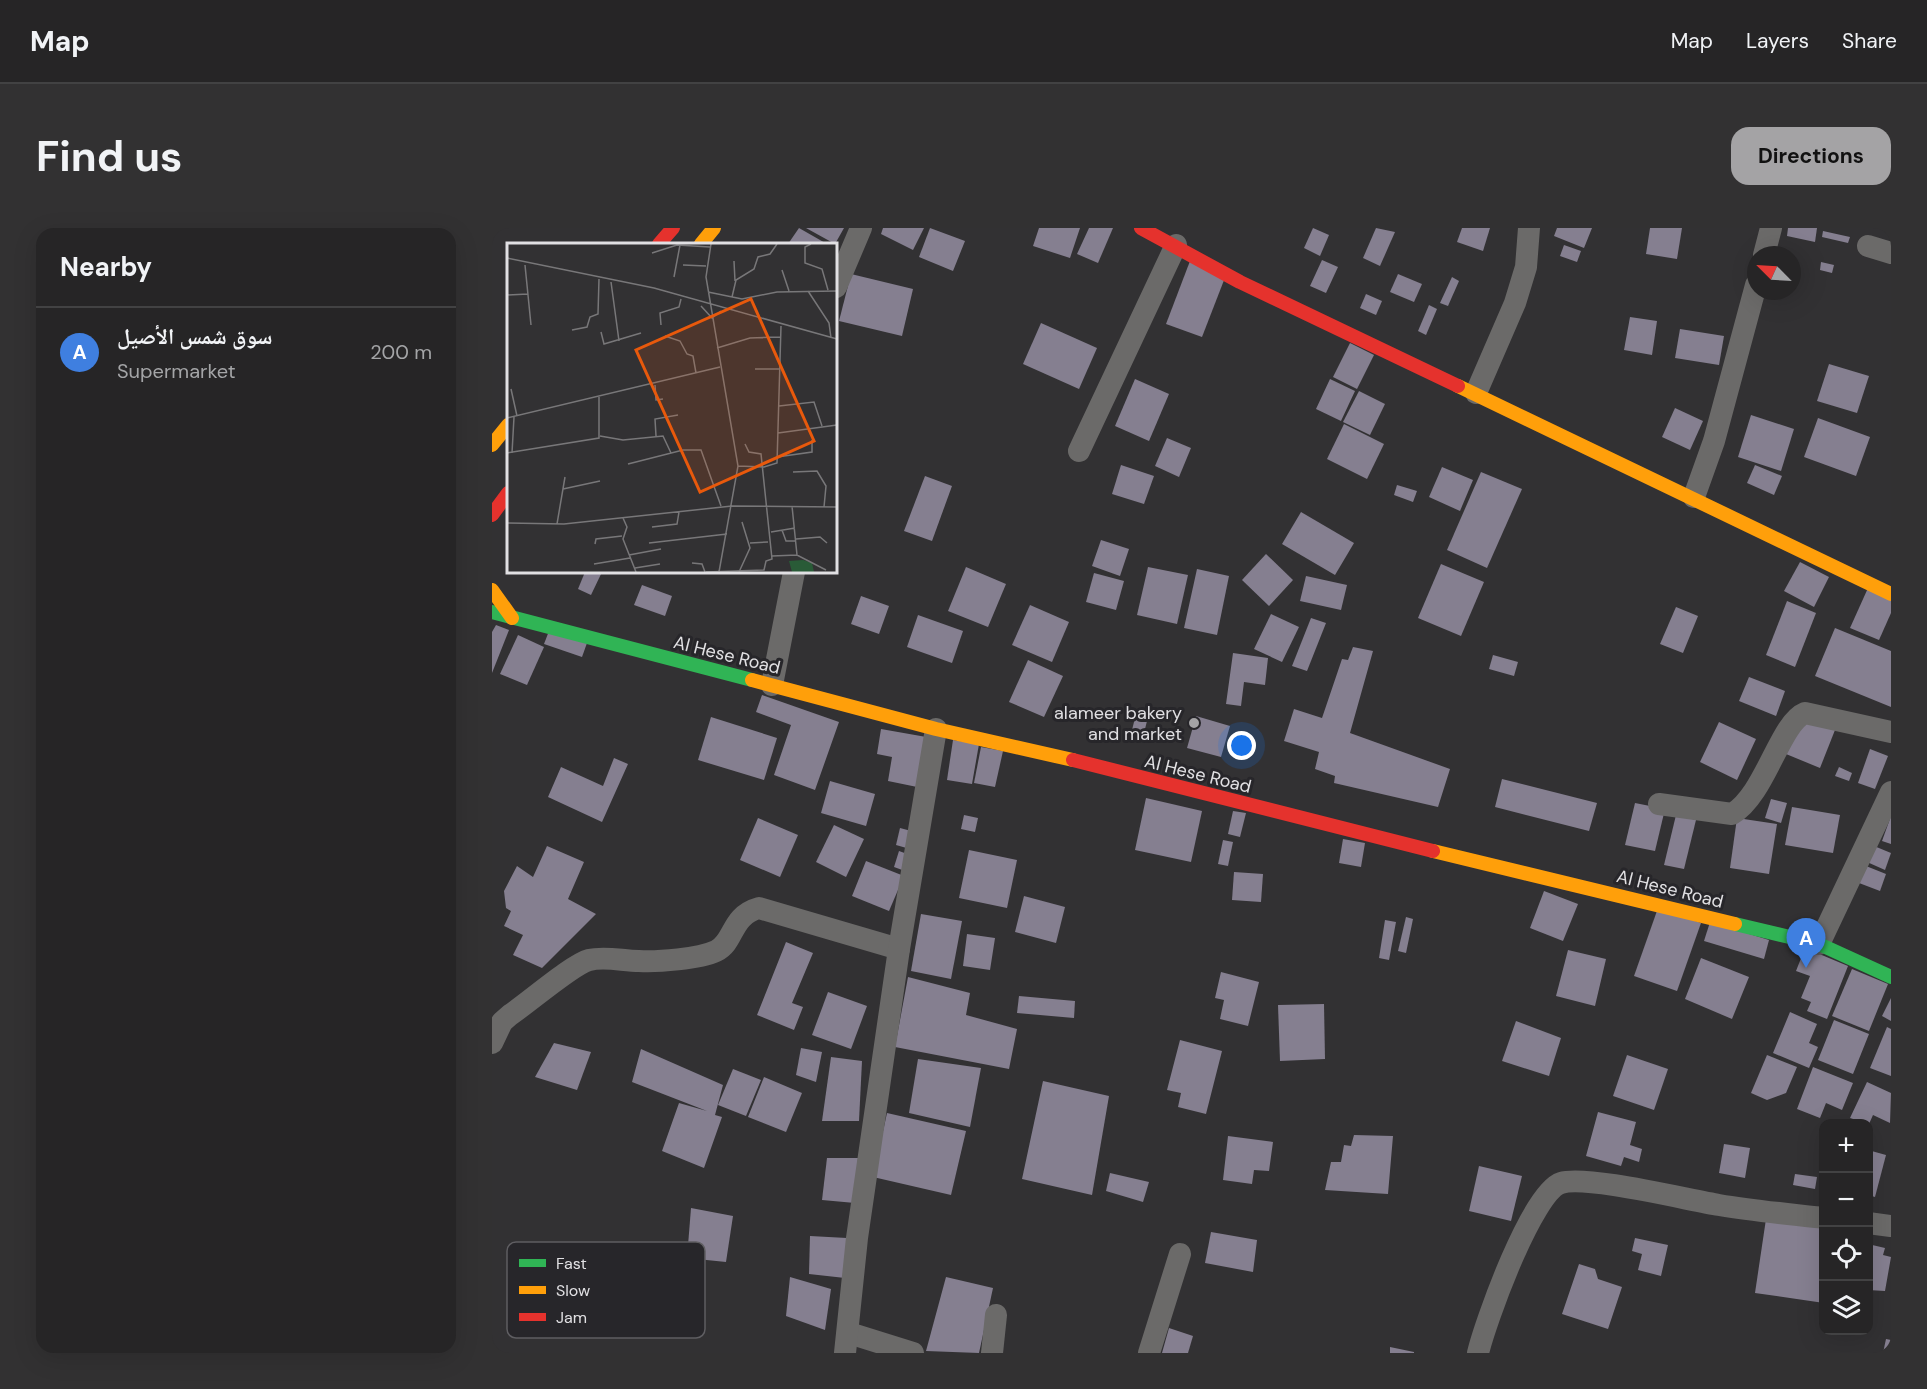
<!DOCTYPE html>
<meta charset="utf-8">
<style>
:root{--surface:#262526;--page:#323132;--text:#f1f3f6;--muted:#a4a5a7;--line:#424243;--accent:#a4a3a5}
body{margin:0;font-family:"DM Sans","Noto Naskh Arabic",sans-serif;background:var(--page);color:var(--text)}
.controls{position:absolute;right:18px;bottom:18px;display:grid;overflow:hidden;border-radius:12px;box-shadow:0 6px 24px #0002}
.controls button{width:54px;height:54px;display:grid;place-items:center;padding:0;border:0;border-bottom:2px solid var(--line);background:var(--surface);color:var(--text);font:30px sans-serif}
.compass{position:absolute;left:1255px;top:18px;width:54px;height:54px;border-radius:50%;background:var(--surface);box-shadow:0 6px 24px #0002;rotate:294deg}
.you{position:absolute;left:750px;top:518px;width:21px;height:21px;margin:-15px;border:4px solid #fff;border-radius:50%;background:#1a73e8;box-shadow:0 0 0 9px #1a73e833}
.badge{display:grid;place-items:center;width:39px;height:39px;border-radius:50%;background:var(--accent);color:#fff;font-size:20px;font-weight:700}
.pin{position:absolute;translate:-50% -50px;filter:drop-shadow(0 2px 3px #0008)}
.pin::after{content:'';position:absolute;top:32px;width:21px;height:18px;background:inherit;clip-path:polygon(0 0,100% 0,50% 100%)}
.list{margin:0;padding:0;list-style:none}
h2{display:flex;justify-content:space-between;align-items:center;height:78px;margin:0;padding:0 24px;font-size:26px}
h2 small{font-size:20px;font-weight:400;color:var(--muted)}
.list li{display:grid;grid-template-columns:39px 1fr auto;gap:18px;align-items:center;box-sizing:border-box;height:90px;padding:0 24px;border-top:2px solid var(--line)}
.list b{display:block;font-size:22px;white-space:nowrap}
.list p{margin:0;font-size:20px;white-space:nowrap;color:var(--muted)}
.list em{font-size:20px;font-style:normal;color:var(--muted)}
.icon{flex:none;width:33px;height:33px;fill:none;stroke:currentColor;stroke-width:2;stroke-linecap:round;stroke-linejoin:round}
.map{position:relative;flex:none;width:1399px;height:1125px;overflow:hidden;border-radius:18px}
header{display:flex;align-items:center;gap:36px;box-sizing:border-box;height:84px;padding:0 30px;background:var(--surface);border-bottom:2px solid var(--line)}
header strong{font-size:28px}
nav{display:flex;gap:33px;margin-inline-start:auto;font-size:21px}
.intro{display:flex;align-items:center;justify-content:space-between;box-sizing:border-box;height:144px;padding:0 36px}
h1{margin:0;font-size:42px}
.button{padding:15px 27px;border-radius:18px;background:var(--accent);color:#111;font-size:21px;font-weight:700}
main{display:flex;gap:36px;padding:0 36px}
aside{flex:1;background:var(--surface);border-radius:18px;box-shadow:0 6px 24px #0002}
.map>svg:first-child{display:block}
</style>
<header>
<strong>Map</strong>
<nav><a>Map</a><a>Layers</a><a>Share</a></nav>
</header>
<div class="intro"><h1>Find us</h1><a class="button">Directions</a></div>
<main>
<aside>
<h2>Nearby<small></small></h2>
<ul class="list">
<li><span class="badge" style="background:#3f7fe0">A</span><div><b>سوق شمس الأصيل</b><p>Supermarket</p></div><em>200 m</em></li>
</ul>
</aside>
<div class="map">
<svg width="1399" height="1125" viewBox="0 0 1399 1125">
<rect width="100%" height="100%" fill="#323133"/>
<g fill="#857f90">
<path d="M307,0l28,16h-39z"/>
<path d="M314,0h38l-9,16z"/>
<path d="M391,0h41l-11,22 -32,-16z"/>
<path d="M438,0l35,13 -12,30 -34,-14z"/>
<path d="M547,0h41l-10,30 -37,-12z"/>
<path d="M597,0h24l-15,35 -21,-9z"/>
<path d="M821,0l16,7 -9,21 -16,-8z"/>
<path d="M884,0l19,4 -15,34 -17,-8z"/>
<path d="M970,0h28l-7,23 -26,-9z"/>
<path d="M1065,0h35l-8,20 -30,-12z"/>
<path d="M1158,0h32l-5,31 -31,-5z"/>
<path d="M1296,0h29l-2,14 -28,-6z"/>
<path d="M1331,3l27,6 -2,6 -26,-6z"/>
<path d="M1072,17l17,6 -4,11 -17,-6z"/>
<path d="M830,32l16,7 -12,26 -16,-7z"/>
<path d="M698,33l36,14 -24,62 -36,-13z"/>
<path d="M1329,34l13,3 -2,8 -12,-3z"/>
<path d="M359,46l62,15 -11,47 -63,-15z"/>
<path d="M906,46l24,10 -8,18 -24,-10z"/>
<path d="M960,49l7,4 -11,25 -8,-3z"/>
<path d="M874,66l16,7 -6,14 -16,-7z"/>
<path d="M937,77l8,4 -11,26 -8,-4z"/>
<path d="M1138,89l27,4 -5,34 -28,-5z"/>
<path d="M549,95l56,25 -18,41 -56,-25z"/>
<path d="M1188,101l44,7 -5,29 -44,-7z"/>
<path d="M858,115l24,12 -17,34 -24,-12z"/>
<path d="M1337,136l40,12 -12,37 -40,-12z"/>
<path d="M643,151l34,15 -20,47 -34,-15z"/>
<path d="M838,151l25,12 -14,30 -25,-12z"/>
<path d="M867,163l26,13 -15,31 -27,-13z"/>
<path d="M1183,180l28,13 -13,29 -28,-13z"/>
<path d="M1259,187l43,14 -13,42 -43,-14z"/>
<path d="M1326,190l52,19 -14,39 -52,-19z"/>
<path d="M852,196l40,20 -17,35 -40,-20z"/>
<path d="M675,210l24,10 -12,29 -24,-11z"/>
<path d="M629,237l33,11 -10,28 -32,-10z"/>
<path d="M1263,237l27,11 -8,19 -27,-12z"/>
<path d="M950,239l31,13 -13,31 -31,-14z"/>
<path d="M989,244l41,17 -35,79 -40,-18z"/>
<path d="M433,248l27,10 -20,55 -28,-10z"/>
<path d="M905,257l20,6 -4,11 -19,-7z"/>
<path d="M809,284l53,31 -19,32 -53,-31z"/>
<path d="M609,312l28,9 -9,27 -28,-10z"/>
<path d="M774,326l27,26 -24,26 -27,-26z"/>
<path d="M1308,334l29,15 -15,30 -30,-16z"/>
<path d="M949,336l43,18 -23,54 -43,-18z"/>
<path d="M474,339l40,17 -18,43 -40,-16z"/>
<path d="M656,339l40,8 -11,49 -40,-9z"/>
<path d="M705,341l32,7 -12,59 -33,-7z"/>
<path d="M93,344h17l-11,23 -13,-6z"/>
<path d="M602,345l30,8 -8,29 -30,-8z"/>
<path d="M814,348l41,9 -6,25 -41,-9z"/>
<path d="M150,357l30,11 -7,20 -31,-11z"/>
<path d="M1376,360l23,10v15l-12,27 -29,-12z"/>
<path d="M369,368l28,10 -10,28 -28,-10z"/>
<path d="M1295,373l29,12 -21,54 -29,-12z"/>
<path d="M538,377l39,17 -17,40 -40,-17z"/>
<path d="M1184,379l22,9 -15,37 -23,-9z"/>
<path d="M779,386l28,13 -17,35 -28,-13z"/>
<path d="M426,387l45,16 -11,32 -45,-16z"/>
<path d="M819,390l15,5 -19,48 -15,-5z"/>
<path d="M4,397l13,5 -17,43v-41z"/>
<path d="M1343,400l56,23v56l-76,-31z"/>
<path d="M57,403l38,12 -5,14 -38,-13z"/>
<path d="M26,407l26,12 -17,38 -27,-11z"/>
<path d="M861,419l20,4 -23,82 100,36 -12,38 -104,-24 1,-7 -20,-7 4,-17 -35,-11 10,-32 28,9 20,-59 6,1z"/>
<path d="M741,425l35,5 -3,27 -21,-3 -3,24 -15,-2z"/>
<path d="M1001,427l25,7 -4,14 -25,-7z"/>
<path d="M536,432l35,16 -19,41 -35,-15z"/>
<path d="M1257,449l36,14 -9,25 -37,-15z"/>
<path d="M270,467l77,27 -24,68 -41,-15 17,-50 -35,-13z"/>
<path d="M645,482l12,3 -6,24 -12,-3z"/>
<path d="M704,488l34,10 -9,31 -34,-9z"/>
<path d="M219,489l66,21 -13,42 -66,-20z"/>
<path d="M1309,489l34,13 -15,38 -34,-14z"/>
<path d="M1227,494l37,17 -19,41 -37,-18z"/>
<path d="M389,501l51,9 -10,50 -34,-7 4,-24 -15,-3z"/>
<path d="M461,512l26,4 -7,40 -25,-4z"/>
<path d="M489,519l22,4 -8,36 -21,-4z"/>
<path d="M1378,521l18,7 -13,33 -17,-6z"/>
<path d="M122,530l14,6 -26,58 -54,-25 13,-30 42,19z"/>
<path d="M1347,539l13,6 -3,8 -14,-5z"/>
<path d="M1010,551l95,24 -8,28 -94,-24z"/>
<path d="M338,553l45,13 -9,32 -45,-13z"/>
<path d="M654,570l56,13 -11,51 -56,-12z"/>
<path d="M1279,571l16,4 -6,20 -16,-5z"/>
<path d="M1143,575l30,6 -10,42 -30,-6z"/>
<path d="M1300,579l48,8 -7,38 -48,-8z"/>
<path d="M741,583l13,2 -6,24 -12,-3z"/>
<path d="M472,587l14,3 -3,14 -14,-3z"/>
<path d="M1184,587l20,5 -12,49 -20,-4z"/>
<path d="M1399,588v28l-9,-3z"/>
<path d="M266,590l40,17 -18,42 -40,-17z"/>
<path d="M1245,590l40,6 -8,50 -39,-6z"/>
<path d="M342,597l30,14 -18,38 -30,-15z"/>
<path d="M408,600l15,4 -5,17 -14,-4z"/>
<path d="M851,611l22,4 -4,24 -22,-4z"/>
<path d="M731,612l10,2 -5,24 -10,-2z"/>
<path d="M55,618l37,16 -16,37 28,15 -54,54 -29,-13 10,-20 -19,-9 7,-15 -5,-3 -2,-17 13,-25 16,11z"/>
<path d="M1382,618l17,7 -6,17 -18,-8z"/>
<path d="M477,622l48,10 -10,48 -48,-10z"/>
<path d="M407,623l11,4 -5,16 -11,-4z"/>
<path d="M374,633l38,15 -15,35 -37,-15z"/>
<path d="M1374,638l20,8 -6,17 -21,-8z"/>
<path d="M742,644l29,2 -2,28 -29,-2z"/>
<path d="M1052,663l34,13 -15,37 -33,-13z"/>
<path d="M532,668l41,11 -9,36 -41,-11z"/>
<path d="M1166,680l43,15 -24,68 -43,-15z"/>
<path d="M429,686l41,7 -11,58 -40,-8z"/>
<path d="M914,689l7,2 -7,34 -8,-2z"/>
<path d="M893,692l11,2 -7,38 -10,-2z"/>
<path d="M1218,694l59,18 -5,19 -60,-18z"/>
<path d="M475,706l28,4 -5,32 -27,-4z"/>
<path d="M294,714l27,11 -21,50 11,4 -9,23 -37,-15z"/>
<path d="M1313,720l43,18 -21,53 -20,-8 4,-9 -10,-4 9,-22 -14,-5z"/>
<path d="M1076,722l38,9 -11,47 -39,-10z"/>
<path d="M1209,730l48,19 -17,42 -47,-20z"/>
<path d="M1360,741l36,15 -19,47 -37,-15z"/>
<path d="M729,744l38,10 -11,44 -28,-7 4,-19 -9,-2z"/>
<path d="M416,749l62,16 -4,22 51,14 -8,40 -114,-22z"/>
<path d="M336,764l39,14 -16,43 -39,-14z"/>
<path d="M527,768l56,5 -1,17 -57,-5z"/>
<path d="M1399,770v23l-9,-5z"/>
<path d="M832,776l1,55 -45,2 -2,-56z"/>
<path d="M1298,784l27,12 -8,19 9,4 -9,21 -36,-15z"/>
<path d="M1342,792l35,14 -16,40 -35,-14z"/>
<path d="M1024,793l45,17 -12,38 -47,-15z"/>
<path d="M1395,799l4,2v47l-21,-8z"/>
<path d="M688,812l42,11 -16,63 -28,-7 3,-14 -14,-3z"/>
<path d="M62,815l37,9 -14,38 -42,-13z"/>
<path d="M309,820l21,4 -6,30 -20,-7z"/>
<path d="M149,821l82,36 -8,30 7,2 -18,51 -42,-17 17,-48 28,8 -75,-29z"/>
<path d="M1135,827l41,14 -14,41 -41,-14z"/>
<path d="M1275,827l30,12 -11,26 -19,7 -16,-7z"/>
<path d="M339,829l31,4 -3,60h-37z"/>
<path d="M426,831l63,9 -11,59 -61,-14z"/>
<path d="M1321,839l40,16 -11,27 -16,-7 -6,15 -23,-9z"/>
<path d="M241,841l28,11 -15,36 -28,-11z"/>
<path d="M272,849l38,16 -16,39 -38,-15z"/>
<path d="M551,853l66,15 -17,99 -70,-16z"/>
<path d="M1375,854l24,11 -1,30 -17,-8 -4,9 -19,-6z"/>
<path d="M1106,884l38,10 -6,23 12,4 -3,13 -15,-5 -3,9 -35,-10z"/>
<path d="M395,885l79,18 -15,64 -78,-18z"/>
<path d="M862,907l39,1 -5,58 -63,-4 6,-28h10l3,-17 7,1z"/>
<path d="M736,908l45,6 -4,29 -15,-1 -2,14 -29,-4z"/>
<path d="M1232,916l26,4 -5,30 -26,-5z"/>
<path d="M1376,922l18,5 -11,42 -7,-2z"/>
<path d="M335,930h31l-3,45 -33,-3z"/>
<path d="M987,938l43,10 -11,45 -42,-10z"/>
<path d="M618,945l39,9 -6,20 -37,-11z"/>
<path d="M1303,946l22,3 -2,12 -22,-4z"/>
<path d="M199,980l42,8 -7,46 -39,-4z"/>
<path d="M1274,991l58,5v79l-69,-10z"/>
<path d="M719,1004l46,8 -4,32 -48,-9z"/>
<path d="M318,1008l37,2 -2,40 -36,-4z"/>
<path d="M1143,1010l33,7 -7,31 -23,-6 4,-16 -10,-3z"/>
<path d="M1376,1016l17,4 -2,7 8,2 -6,34 -17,-1z"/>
<path d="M1087,1036l16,5 3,10 24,8 -14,42 -46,-15z"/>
<path d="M298,1049l41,12 -6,41 -39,-14z"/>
<path d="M454,1049l47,11 -14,65 -53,-2z"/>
<path d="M677,1100l24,8 -5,17h-26z"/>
<path d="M1394,1111l5,1v13h-8z"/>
<path d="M898,1119l24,5v1h-24z"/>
</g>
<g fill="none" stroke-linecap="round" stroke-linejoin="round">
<g stroke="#6b6a69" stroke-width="22">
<path d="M1376,18l23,7"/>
<path d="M1272,27l7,-27"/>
<path d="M344,59l25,-59"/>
<path d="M984,165l39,-90 11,-36 3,-39"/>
<path d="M587,223l97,-206"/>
<path d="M1202,269l20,-56 42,-156"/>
<path d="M280,457l22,-113"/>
<path d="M1167,576l73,10c33,-19 48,-91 73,-101l86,19"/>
<path d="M1327,716l72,-152"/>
<path d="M0,815l10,-21 8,-7c18,-12 63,-51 79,-55 16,-4 34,1 50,1 18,1 60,-2 77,-10 19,-9 14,-35 43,-43l140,41"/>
<path d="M1376,995l23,3"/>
<path d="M357,1105l64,20"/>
<path d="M353,1125l12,-115 42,-289 37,-220"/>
<path d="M500,1125l4,-38"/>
<path d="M657,1125l31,-99"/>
<path d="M986,1125c7,-30 54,-161 83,-170 25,-8 127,17 158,22 35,6 70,9 105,13"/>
</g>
<g stroke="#30b455" stroke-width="14">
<path d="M0,384l260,68"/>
<path d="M1243,696l84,20 72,33"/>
</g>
<g stroke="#ff9f0a" stroke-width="14">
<path d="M209,16l13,-16"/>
<path d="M966,158l433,208"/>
<path d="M0,217l16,-20"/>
<path d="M0,362l20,28"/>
<path d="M260,452l184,49 137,31"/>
<path d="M941,623l302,73"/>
</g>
<g stroke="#e5322d" stroke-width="14">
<path d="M649,0l99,54 218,104"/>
<path d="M167,16l14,-16"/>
<path d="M0,287l16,-22"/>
<path d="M581,532l360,91"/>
</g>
</g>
<circle fill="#a4a3a5" stroke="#27262a" stroke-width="2" cx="702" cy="495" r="6"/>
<g text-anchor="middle" stroke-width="6" stroke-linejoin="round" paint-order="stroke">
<g font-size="18" fill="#e1e0e3" stroke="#27262a">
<text transform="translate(235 427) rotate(14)" y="6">Al Hese Road</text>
<text transform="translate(706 546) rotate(14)" y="6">Al Hese Road</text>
<text transform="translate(1178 661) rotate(14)" y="6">Al Hese Road</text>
</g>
<g font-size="18" fill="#e1e0e3" stroke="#27262a" text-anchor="end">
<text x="690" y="491">alameer bakery<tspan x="690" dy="21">and market</tspan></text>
</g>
</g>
<g transform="translate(15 15)">
<rect width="330" height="330" fill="#323133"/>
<path d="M296,317l9,3 2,9h-22l-3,-11z" fill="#295b37"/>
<path fill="none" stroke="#787779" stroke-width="1.5" d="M204,1l-5,33 32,189 -19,106M304,1l-6,3v16l17,6 6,21M145,10l25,-8 33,2M0,15l147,30 183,51M227,18l1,20M18,22l6,60M176,22l23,1M275,27l7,21M167,34l6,-32M104,39l8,59M301,48l21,32 2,15M201,49l34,7 35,-7 60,-1M0,52l21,-1M225,54l4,-17 18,-11 4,-12 12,-3 7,-10M194,63l11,12 9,-7M154,82l-1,-12 19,-6 2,-8M65,87l15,-3 3,-10 8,-3 1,-35M94,89l3,12 37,-11M158,93l15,5 7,13 6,2 3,17M210,105l33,-10 30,-1M248,126h25M148,142l1,15 7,-1M4,146l6,27M272,163l35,-4 8,24M0,175l213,-51M271,190l59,-8M93,193l23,4 40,-4 8,17M149,193l-1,-17 23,-4M0,210l92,-15v-41M5,210l2,-36M270,214l35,-5v-12M121,221l55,-14h18l20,56M231,223l26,1 13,-4 4,-137M286,229l24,-1 9,15 -2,21M56,246l37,-8M285,263l5,49M116,275l4,9 -4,12 13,33M0,280l57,1 168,-18 105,1M50,281l8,-47M145,284l25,-3 2,-12M275,287l4,11h10M264,289l24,-4M289,296l24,-2 7,6M142,300l78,-9M243,300l18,-1M88,301l1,-5 26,-3M122,312l32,-6M265,313l25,-1 29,15M185,320l10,1 3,8M87,321l36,-6M128,325l25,-4M199,329l58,-2 2,-9 6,-2 -11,-105 -12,-2 -4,-8M232,329l11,-24 -8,-26"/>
<path fill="#e8590c" fill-opacity="0.15" stroke="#e8590c" stroke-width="3" d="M244,56l63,142 -114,51 -64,-142z"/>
<rect width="330" height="330" fill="none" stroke="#e1e0e3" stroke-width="3"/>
</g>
<rect x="15" y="1014" width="198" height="96" rx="9" fill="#27262a" stroke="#5f5e62" stroke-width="1.5"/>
<rect x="27" y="1031" width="27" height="8" fill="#30b455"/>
<rect x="27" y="1058" width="27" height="8" fill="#ff9f0a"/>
<rect x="27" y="1085" width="27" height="8" fill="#e5322d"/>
<g font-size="16" fill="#e1e0e3">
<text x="64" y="1041">Fast</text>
<text x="64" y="1068">Slow</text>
<text x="64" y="1095">Jam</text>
</g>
</svg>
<div class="controls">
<button>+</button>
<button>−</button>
<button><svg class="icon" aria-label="locate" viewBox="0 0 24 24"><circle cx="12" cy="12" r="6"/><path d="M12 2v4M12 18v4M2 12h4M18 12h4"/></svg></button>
<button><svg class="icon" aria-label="layers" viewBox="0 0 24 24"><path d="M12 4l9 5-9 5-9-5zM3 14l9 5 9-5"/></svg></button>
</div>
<svg class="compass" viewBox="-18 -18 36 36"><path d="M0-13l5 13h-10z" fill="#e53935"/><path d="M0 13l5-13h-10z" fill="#a4a5a7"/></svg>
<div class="you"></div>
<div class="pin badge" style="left:1314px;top:740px;background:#3f7fe0">A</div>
</div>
</main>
